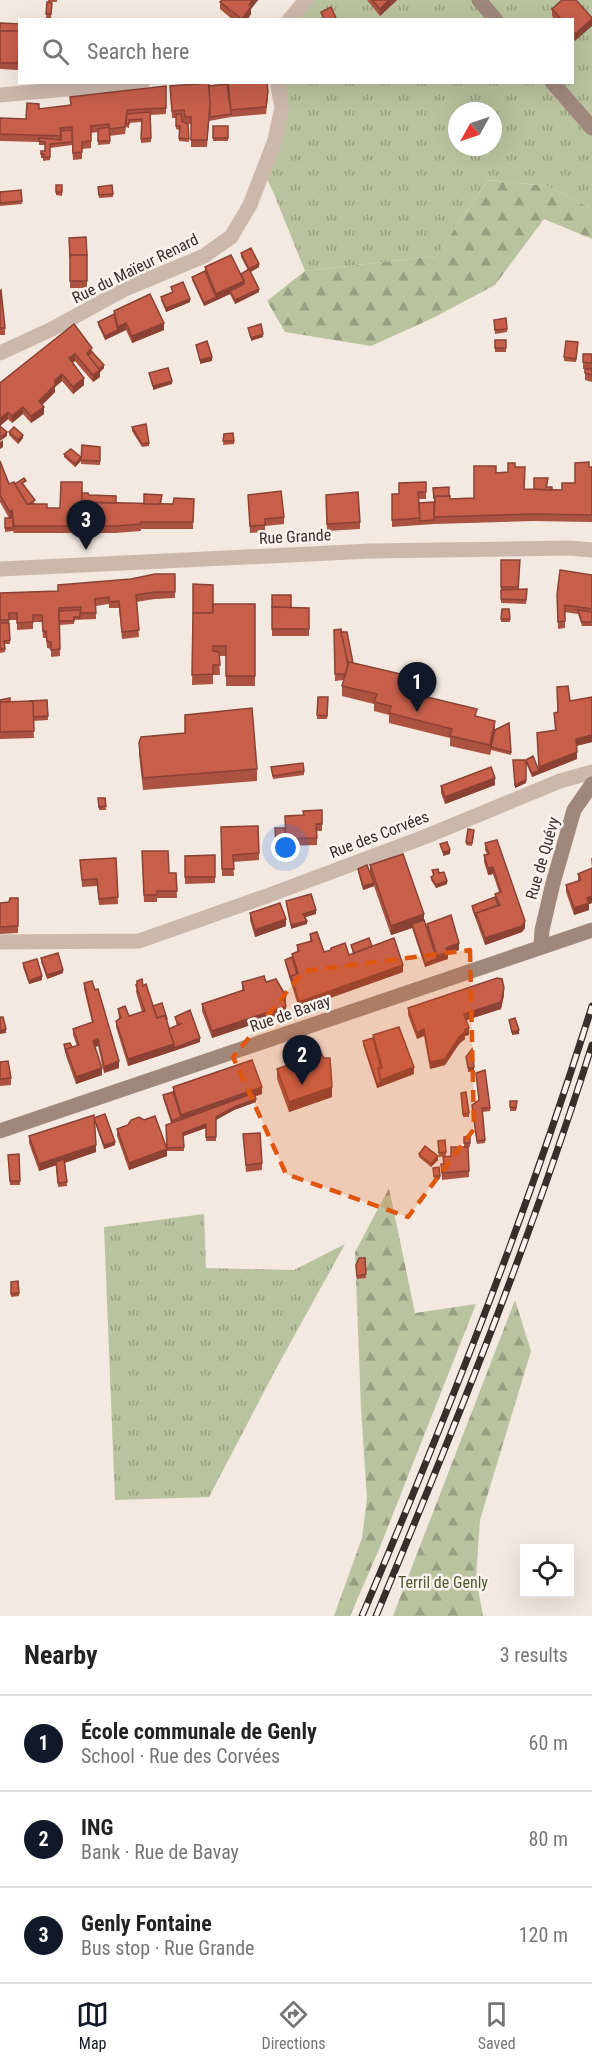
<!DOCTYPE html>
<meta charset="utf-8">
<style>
:root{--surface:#fff;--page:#f6f6f6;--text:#222;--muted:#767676;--line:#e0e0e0;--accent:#111827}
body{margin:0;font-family:"Roboto Condensed",sans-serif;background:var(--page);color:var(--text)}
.controls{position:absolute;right:18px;bottom:18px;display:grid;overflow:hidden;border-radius:0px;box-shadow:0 6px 24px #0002}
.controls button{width:54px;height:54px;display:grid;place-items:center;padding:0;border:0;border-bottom:2px solid var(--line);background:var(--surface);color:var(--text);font:30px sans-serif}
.compass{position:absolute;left:448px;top:102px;width:54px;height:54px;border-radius:50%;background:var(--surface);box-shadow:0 6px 24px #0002;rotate:230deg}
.you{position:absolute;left:286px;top:848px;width:21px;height:21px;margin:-15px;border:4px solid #fff;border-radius:50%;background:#1a73e8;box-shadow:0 0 0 9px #1a73e833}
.badge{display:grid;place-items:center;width:39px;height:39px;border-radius:50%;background:var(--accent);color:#fff;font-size:20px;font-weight:700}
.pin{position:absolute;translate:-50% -50px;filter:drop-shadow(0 2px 3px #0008)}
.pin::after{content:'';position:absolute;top:32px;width:21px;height:18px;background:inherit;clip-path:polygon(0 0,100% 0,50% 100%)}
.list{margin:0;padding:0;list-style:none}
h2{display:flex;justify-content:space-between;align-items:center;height:78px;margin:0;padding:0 24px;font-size:26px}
h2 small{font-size:20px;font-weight:400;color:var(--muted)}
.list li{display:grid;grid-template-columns:39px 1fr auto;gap:18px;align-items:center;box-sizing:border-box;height:96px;padding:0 24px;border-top:2px solid var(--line)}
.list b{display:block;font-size:22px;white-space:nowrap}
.list p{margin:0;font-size:20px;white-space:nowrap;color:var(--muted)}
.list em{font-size:20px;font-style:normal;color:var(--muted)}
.icon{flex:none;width:33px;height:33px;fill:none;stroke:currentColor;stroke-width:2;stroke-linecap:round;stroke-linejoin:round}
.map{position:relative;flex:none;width:592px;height:1616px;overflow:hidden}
.search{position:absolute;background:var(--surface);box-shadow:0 6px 24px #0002;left:18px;right:18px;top:18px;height:66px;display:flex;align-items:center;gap:15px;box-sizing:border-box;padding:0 21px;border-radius:0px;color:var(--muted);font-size:22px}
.sheet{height:366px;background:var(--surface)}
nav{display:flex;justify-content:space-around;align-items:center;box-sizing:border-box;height:84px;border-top:2px solid var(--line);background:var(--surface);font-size:16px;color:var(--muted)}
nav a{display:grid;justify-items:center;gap:3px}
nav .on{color:var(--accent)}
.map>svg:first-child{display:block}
</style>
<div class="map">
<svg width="592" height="1616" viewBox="0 0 592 1616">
<defs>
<pattern id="grass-tufts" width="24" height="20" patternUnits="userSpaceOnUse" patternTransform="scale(1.5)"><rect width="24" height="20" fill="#bac39f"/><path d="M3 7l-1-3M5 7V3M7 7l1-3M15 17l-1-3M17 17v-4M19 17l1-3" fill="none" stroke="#989f82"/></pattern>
<pattern id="forest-firs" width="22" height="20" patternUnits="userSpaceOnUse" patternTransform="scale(1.5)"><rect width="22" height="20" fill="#bac39f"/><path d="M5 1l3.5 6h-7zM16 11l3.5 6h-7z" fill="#989f82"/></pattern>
</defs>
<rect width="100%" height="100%" fill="#f3e9e0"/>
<g fill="url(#grass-tufts)" fill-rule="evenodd">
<path d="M306,0h286v209l-45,-23 -59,-6 -52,76 -131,15 -31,-77 -10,-22 11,-32 2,-57 295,-1v-62l-283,-1zM457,111h36v36h-36z"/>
<path d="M204,1214l2,54 88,2 51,-26 -68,123 -68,130 -94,3 -11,-273z"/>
</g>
<g fill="url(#forest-firs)">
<path d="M488,180l59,6 45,23v30l-48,-20 -49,66 -62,33 -62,28 -86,-14 -18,-31 38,-30 131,-15z"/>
<path d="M389,1188l26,125 61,-9 -96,243 -30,69h-16l28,-78 5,-40 -6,-89 -6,-157z"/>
<path d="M515,1300l16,51 -51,169 -4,58 7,38h-90z"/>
</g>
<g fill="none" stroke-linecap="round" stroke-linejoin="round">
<g stroke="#ccb8ab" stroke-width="15">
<path d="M0,353l52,-24 73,-40 79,-33 27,-19 19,-32 25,-65 7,-33 -5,-25"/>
<path d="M0,569l371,-18 198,-3 23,2"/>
<path d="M0,942l139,-1 125,-44 163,-61 133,-55 32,-9"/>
</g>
<g stroke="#ccb8ab" stroke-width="15">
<path d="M289,20l17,-20"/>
<path d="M0,95l143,-13"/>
</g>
<g stroke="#a0877c" stroke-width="15">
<path d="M479,0l17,20"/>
<path d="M552,82l40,46"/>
<path d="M541,946l1,-16 11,-47 21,-73 18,-26"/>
<path d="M0,1131l592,-201"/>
</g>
<defs>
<g id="rail">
<path d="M362,1616c85,-200 165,-402 230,-610"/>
<path d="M376,1616c78,-187 155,-377 216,-571"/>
</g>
</defs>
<use href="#rail" stroke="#3a2e2b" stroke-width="7"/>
<use href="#rail" stroke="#fbf3ed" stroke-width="4.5" stroke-dasharray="14" stroke-linecap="butt"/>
</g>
<g fill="#ab5240">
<rect x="48" y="0" width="9" height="2"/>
<path d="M222,0h36l-7,9v5l-4,6h-14l-13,-11v-7z"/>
<path d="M367,0h30l-17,16z"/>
<path d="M47,2l5,1 -1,15h-5z"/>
<path d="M552,9l40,9 -17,23 -2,-3v-18h-18l-3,-4z"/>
<path d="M0,23l20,1 -2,46 -18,-1z"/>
<path d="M227,82l41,16 -2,16 -35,3 -22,4 -2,26h-16v-23h-3l1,18 -10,-1v-11l-3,-1v-11h-4l-2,-32h39l18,-2z"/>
<path d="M166,86v28l-15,1v27l-10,1v-21l-12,1v5l-3,-1 -1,7 -16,2 1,8 -12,1v-13l-7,1v15l-9,1v10l-9,1 -1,-16v1l-22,3v12l-7,1v-3h-2v-7h4v-6h-6v-3l-39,-1v-23l26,1 13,-10 32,-3z"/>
<rect x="213" y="126" width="15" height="15"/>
<path d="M56,185h6v11l-6,-1z"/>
<path d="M112,185l1,12 -14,1 -1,-11z"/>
<path d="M21,190l1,14 -22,2v-14z"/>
<path d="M241,253l18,14 -8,5 8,20 -24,12 -5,-10 -26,12 -12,-26v-3l13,-6v-4l36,7 7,-4 -7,-13z"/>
<path d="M87,255v33h-17v-27z"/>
<path d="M171,287l19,15 -24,10 -5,-12v-3l11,-5z"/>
<path d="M0,291l5,37v7h-5z"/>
<path d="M114,311l50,19 -32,13 -6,-13 -21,10 -7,-15v-3l16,-8z"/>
<path d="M506,318l1,14 -12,2 -1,-14z"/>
<path d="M74,324l30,44 -4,4v5l-7,5 -18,-21 -3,2 12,22 -11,9 -11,-13 -7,6v5l-13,13 2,9 -13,9 -8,-9 -11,9 -4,-4 -8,7v-43z"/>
<rect x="495" y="340" width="11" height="12"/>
<path d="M578,346l-2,16 -12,-1v-4z"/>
<path d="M583,354h9v28l-7,-2v-11h1h-3z"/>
<path d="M132,427l17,16v3l-7,1 -10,-16z"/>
<path d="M9,432l14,6 -5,6 -9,-9z"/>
<path d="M224,434l10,7v3l-11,1z"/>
<path d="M82,445l18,2v18l-19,-1z"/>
<path d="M64,454l17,7 -6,6 -11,-10z"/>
<path d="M0,461l9,23 17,1 -2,1 11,18 12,4h13l22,-15 34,10 28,1 18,-6 -1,6h12l21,-5 -1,30h-52v2l-26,2h-101l-1,-2 -8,1v-14h4l-9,-16z"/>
<path d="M515,467l9,22h10l14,-7 -1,5 5,3h10l13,-7 14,-16h3v55l-59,-1 -99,3 -42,3v-33h7l27,-12v17h-7v11l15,-8 16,-3 24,-1 22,-25 12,-1z"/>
<path d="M248,495l36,22v7l-19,2v6l-15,1z"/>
<path d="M326,502l34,20v7l-33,2z"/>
<path d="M501,560h19l-1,30 8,-1 -1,15 -25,-1z"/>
<path d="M175,574v24l-20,1 -19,3 3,35 -17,2 -3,-31h-10v-4l-13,2v13l-22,1v4l-15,1 1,31 -9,1v-8l-4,-1 -1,-10h-3l-1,-16h-9v7l-16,1v-10h-8l1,24h-5v8l-5,1v-60l58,-2 73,-12z"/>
<path d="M592,575v51h-10l-4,-12 -13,-2v16l-7,1 -1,-34z"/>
<path d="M272,595l19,13h18v28h-37z"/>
<path d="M213,604h42v82h-29v-30h-7l1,19h-7v9l-21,1 1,-72z"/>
<path d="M502,609h7l1,13h-9z"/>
<path d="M334,630l7,2 12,31 48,20 28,14 48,20 18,12 14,-6 2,32 -20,-5 -1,5 -40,-9v-8l-61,-15v-8l-15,-4v-7l-32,-8v-10l2,-6 -9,1z"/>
<path d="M318,697h10l-1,22h-10z"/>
<path d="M0,700l10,2 37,-2 1,20 -15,1 1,17 -34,1z"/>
<path d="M570,701l22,41 -16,4 1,13 -45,18 -6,-14v20l-11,5 -2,-28h13l13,10 -2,-30 18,-9 -1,-18 3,-1z"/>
<path d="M139,743l118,26v12l-114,9 -4,-35z"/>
<path d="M271,767l33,4v4l-31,4z"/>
<path d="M495,785l-50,19 -4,-11v-7z"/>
<path d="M98,798h7l1,12h-7z"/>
<path d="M322,810v21h-5v14l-31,1v2h-10l-1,-16 10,-4 18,-13z"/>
<path d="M258,826l1,34 -26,2 1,14h-12l-1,-49z"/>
<path d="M474,834l-2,12 -6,-1v-3z"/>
<path d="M485,843l40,85 -3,4 -37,13 -13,-36v-3l23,-9v-3l4,-2 -6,-18 -5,1 -4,-13v-7l3,-1 -2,-4z"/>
<path d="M142,851l27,22h7l1,25h-20v4h-13z"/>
<path d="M215,855v28l-30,1v-28z"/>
<path d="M116,858l2,46 -19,1 -2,-19 -15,1 -2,-27z"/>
<path d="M591,858h1v45l-3,1v6l-15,5 -8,-23v-7l12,-4v-7l14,-6z"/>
<path d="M370,865l54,55 3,8v-4l32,26 -11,4v5l-23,8 -13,-39 -21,7 -17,-49 -11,4 -5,-18v-3l12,5z"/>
<path d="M432,870l7,3 8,11 -11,4 -5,-8v-3l2,-2z"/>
<path d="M18,898v35l-18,1v-31l9,-1z"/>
<path d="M250,913l36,13 -31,11 -5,-17z"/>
<path d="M310,934l14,18 25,3 4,-1 -2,-9 21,1 31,26 -104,37 -14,-46v-3l7,-3v-3l5,-2v-7l13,-4z"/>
<path d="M41,958l22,15 -16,6 -6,-17z"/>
<path d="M23,963l19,17 -13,4 -6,-17z"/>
<path d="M137,981l6,5 10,20 14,17 2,6 8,-3 -2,-9 25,25 -72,24 -12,-39v-6l3,-2 -1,-10 11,7 13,-4 -6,-20z"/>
<path d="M242,982h24l20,21v10l-74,25 -10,-27v-7l40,-14z"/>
<path d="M84,983l35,85 -15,5 -6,-27 -3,1 7,28 -26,9 -10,-28 -2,-12 8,3 5,-1 -4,-11v-6l19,-7 -8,-33z"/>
<path d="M504,995l-3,14 -35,11 3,15 -4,1v3l-6,5 -14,21 -15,4 -6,-33 -7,3 -9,-24v-7z"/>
<path d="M373,1035l41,39 -37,14 -14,-43v-4l10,-3z"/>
<path d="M0,1062l11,16v7l-11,1v12z"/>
<path d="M277,1069l55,28 -43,15 -12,-33z"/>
<path d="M476,1073l14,35v3l-8,1 3,31 -8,1 -5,-35v-4l7,-5z"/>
<path d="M173,1087l89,7 -7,2 1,6 -22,8 -18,10v21h-10v-13l-22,8v15h-17v5l-38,14 -12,-34v-7l50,19 4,-25 -8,-25v-3l10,-3z"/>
<path d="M461,1096l8,17v4h-6z"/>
<path d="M510,1101h7l-1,10h-6z"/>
<path d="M95,1118l20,27 -11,4 -9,-26 1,29 -31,11 2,23 -9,1 -2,-22 -17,6 -10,-28v-7z"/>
<path d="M243,1134l19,29v7l-16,2z"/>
<path d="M470,1136v11h-6v-10z"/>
<path d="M438,1144l8,8v4l-7,1z"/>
<path d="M468,1147l1,30 -27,3 -1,-16h2v-7l8,-1z"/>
<path d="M19,1154l1,31h-10l-2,-30z"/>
<path d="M419,1154l19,6 -7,7 -12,-10z"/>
<path d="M439,1167l1,12 -6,1 -1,-12z"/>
<path d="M365,1258l1,20 -9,1 -1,-14z"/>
<path d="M11,1282l8,11v3l-8,1z"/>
</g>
<g fill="#8b4234">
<path d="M253,0h5l-7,9v5l-4,6h-5l7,-15z"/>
<path d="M389,0h8l-17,16v-7z"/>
<path d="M592,19v7l-17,15v-7z"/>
<path d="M259,264v3l-10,5v-3z"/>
<path d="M244,281v7l-14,3v3l-26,12v-3l12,-6v-3z"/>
<path d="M259,289v3l-24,12v-4z"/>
<path d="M190,299v3l-24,10v-4z"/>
<path d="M126,323v7l-21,10v-4l13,-6v-3z"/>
<path d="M164,323v7l-32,13v-7z"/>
<path d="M263,334v3l-12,4v-3z"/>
<path d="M75,354v7l-6,4v-7z"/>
<path d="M212,357v4l-12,3v-4z"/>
<path d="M104,365v3l-4,4v5l-7,5v-7z"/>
<path d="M62,374v7l-7,6v5l-16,16v-7l16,-21z"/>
<path d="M84,378v7l-11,9v-7z"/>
<path d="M172,381v3l-19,6v-4z"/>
<path d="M23,407v7l-11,9v-7z"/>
<path d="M44,407v7l-13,9v-7z"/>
<path d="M8,412v7l-8,7v-7z"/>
<path d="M7,432v4l-7,5v-3z"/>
<path d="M23,435v3l-5,6v-4z"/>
<path d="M3,440v7l-3,2v-7z"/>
<path d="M81,457v4l-6,6v-3z"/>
<path d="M12,510v7l-2,2v-7z"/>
<path d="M495,721v10l-4,16 -1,8v-10z"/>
<path d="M592,735v7l-16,4v-7z"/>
<path d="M577,752v7l-38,15v-7z"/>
<path d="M539,771v3l-7,3v-4z"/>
<path d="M495,778v7l-50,19v-7z"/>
<path d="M526,780v3l-11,5v-3z"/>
<path d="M450,850v4l-7,2v-4z"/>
<path d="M493,867v7l-5,1v-7z"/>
<path d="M447,881v3l-11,4v-3z"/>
<path d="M374,883v3l-11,4v-4z"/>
<path d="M592,896v7l-3,1v6l-15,5v-7l13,-10z"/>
<path d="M316,910v4l-13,4v-4z"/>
<path d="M424,914v10h-12v4l-21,7v-9z"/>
<path d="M286,919v7l-31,11v-7z"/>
<path d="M307,921v3l-16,5v-4z"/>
<path d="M525,921v7l-3,4 -37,13v-7z"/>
<path d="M459,943v7l-11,4v5l-11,3v-6l9,-8z"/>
<path d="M437,959v3l-12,5v-4z"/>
<path d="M403,965v7l-104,37v-7z"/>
<path d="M63,970v3l-16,6v-4z"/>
<path d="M42,976v4l-13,4v-3z"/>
<path d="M504,988v7l-3,14 -37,12v-7z"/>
<path d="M286,996v7l-2,4 2,-1v7l-74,25v-7l72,-31z"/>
<path d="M469,1028v7l-4,1v3l-6,5 -14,21 -15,4v-7l35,-33z"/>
<path d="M6,1029v4l-6,1v-3z"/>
<path d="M424,1029v7l-7,3v-6z"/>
<path d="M519,1030v4l-7,1v-3z"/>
<path d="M200,1038v4l-26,9v-3z"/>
<path d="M98,1039v7l-5,2v-7z"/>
<path d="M174,1044v7l-46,15v-7z"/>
<path d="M119,1061v7l-15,5v-6z"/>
<path d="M414,1067v7l-37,14v-4l4,-1v-3z"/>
<path d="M474,1067v4l-6,1v-4z"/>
<path d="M102,1068v7l-26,9v-7z"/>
<path d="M262,1087v7l-81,27v-6z"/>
<path d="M332,1087v10l-43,15v-10z"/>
<path d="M256,1099v3l-22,8 -18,10v-3l18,-10z"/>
<path d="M206,1124v4l-23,8v-3z"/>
<path d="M115,1142v3l-11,4v-4z"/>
<path d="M96,1145v7l-57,19v-7z"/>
<path d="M167,1149v7l-38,14v-7z"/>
<path d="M438,1156v4l-7,7v-3z"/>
</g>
<g fill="#c75f4b" stroke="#8b4234" stroke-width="1.5">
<path d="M222,0h31l-4,5 2,2 -9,12 -22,-17z"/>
<path d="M372,0h17l-9,9z"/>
<path d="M562,0h14l16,18v1l-17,15 -2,-2v-12h-11l-10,-11z"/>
<path d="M47,2l5,1 -1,11h-5z"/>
<path d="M331,7l5,11 -5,2h-7l-3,-8z"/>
<path d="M0,23l20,1v7h-20z"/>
<path d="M0,31h20l-2,32h-18z"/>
<path d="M228,82h39l1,9 -2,16 -35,3z"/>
<path d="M209,83l1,21 -3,36h-16v-23h-6l-1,-7 -12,1 -2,-25z"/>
<path d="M227,84l4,30 -21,3v-13l-1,-18z"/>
<path d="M166,86v22l-39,2 -2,17 -16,2v-5l-18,2v15l-9,1v10l-9,1 -1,-26 -12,1 1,8 -61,-2v-16l26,1 1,-16 12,1v5l32,-4 -1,-8z"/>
<path d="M150,112l1,26 -10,1 1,-20 -13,1v4h-3l1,-10z"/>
<path d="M176,114h5l1,7 6,3 1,15 -10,-1 1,-12h-4z"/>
<rect x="213" y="126" width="15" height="12"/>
<path d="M109,127l1,14h-12v-12z"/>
<path d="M72,130v12l-22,2v13h-7l1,-3h-3v-3h4v-9l-6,-1v-3l22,2v-9z"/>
<rect x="56" y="185" width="6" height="7"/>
<path d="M112,185l1,9 -14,1 -1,-8z"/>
<path d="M21,190l1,11 -22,2v-11z"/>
<path d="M86,237l1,18h-17v3l-1,-20z"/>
<path d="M251,248l8,16 -10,5 10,20 -24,11 -5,-9 14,-7v-3l-3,-7 8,-5 -8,-16z"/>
<rect x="70" y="255" width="17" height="26"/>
<path d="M231,255l13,26 -28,13 -11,-27z"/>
<path d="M205,271l11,26 -12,6 -12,-26z"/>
<path d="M183,282l7,17 -24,9 -5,-11 12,-5 -2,-5z"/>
<path d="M1,290l4,38h-5v-37z"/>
<path d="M150,294l14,29 -32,13 -6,-13 -8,4 -4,-16z"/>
<path d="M114,314l4,16 -13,6 -7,-14z"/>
<path d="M506,318l1,11 -12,1 -1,-10z"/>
<path d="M74,324l18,24 -5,5 13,17 -7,5 -18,-21 -6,4 15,20 -11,9 -11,-13 -7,6v5l-16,16 5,6 -13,9 -8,-9 -11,9 -4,-4 -8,7v-36z"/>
<path d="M261,324l2,10 -12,4 -3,-10z"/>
<rect x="495" y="340" width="11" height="8"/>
<path d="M207,341l5,16 -12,3 -4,-15z"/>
<path d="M566,341l12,1 -2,17 -12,-2z"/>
<path d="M92,352l12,13 -5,4 -11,-14z"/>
<path d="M583,354h9v9l-9,-1z"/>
<path d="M168,368l4,13 -19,5 -4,-13z"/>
<path d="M585,369h7v6l-7,-2z"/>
<path d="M146,424l3,19 -7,1 -10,-17z"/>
<path d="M0,426l7,6 -6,5 -1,-1z"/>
<path d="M14,427l9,8 -5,5 -9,-8z"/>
<path d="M233,433l1,8h-11l1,-7z"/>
<path d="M82,445l18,2v14l-19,-1z"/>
<path d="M71,449l10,8 -6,7 -11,-10z"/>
<path d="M0,461l9,23 5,-2 13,22h20v4h13l1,-26h21v20l91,2 1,-6 20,1 -1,23h-52v2l-26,2h-101l-2,-16 -2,2 -10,-17z"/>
<path d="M589,462v5h3v48l-59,-1 -99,3 1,-21h15v3l24,-1v-32h22v7l12,-1v-9h7v4h10l-1,22 38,1v-7h13v-20z"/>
<path d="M24,478l2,3 -4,2 13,17 -6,4h-2l-12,-20z"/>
<path d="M534,478h14l-2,9h6v3l-18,-1z"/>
<path d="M426,482v10h-8l2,26 -28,2v-26h7v-11z"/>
<path d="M449,487v9h-14l-1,3 -1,-11z"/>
<path d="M281,491l3,26 -19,2v6l-15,1 -2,-31z"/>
<path d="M358,492l2,30 -33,2 -1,-29z"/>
<path d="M82,493h6l1,2 27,1v7l-34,-1z"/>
<path d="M144,494l18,1 -2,9h-16z"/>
<path d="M434,502v18l-14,1 -1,-18z"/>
<rect x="5" y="518" width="8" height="10"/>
<path d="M501,560h19l-2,27h-17z"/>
<path d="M560,570l32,5v34l-27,-4v16l-7,1 -1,-27z"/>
<path d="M155,574h20v18h-20l-19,3 3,35 -17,2 -3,-31 -10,1v-5l-14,2 1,14h-16l1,-6 -22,1 1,41 -9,1v-8l-4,-1 -1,-10h-3l-1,-16h-9v7l-16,1v-10h-8v7h-9v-27l58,-2v-6l73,-6z"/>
<path d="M193,584l20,1v28h-20z"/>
<path d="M527,589l-1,11 -25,-1v-9z"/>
<path d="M272,595h19v13l-19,-1z"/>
<path d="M213,604h42v72h-29v-30h-13v5l6,1 1,13h-7v9l-21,1 1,-62h20z"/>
<path d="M272,607l37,1v21h-37z"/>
<path d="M502,609h7l1,10h-9z"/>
<path d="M80,610v7h-6v4h-15v-10z"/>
<path d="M578,610l14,2v10h-10z"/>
<path d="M0,623h9l1,17 -6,1 1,8h-5z"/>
<path d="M341,629l7,35 -2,10h-11l-1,-44z"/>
<path d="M341,632h6l6,31 -4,-1 -1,2z"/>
<path d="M349,662l52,12 -2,8 30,8 -2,7 50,12 -2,7 20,5 -5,24 -40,-9 2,-7 -63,-16 2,-7 -17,-4 3,-8 -35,-8z"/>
<path d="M568,686l2,15 22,-4v38l-16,4 1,13 -38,15 -2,-34 19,-3 -2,-17 4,-1 -1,-25z"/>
<path d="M318,697h10l-1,19 -10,-1z"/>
<path d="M10,698v4h-10v-2z"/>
<path d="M47,700l1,16 -15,1v-16h-4z"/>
<path d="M33,701l1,30 -34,1v-30z"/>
<path d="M252,708l5,61 -114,9 -4,-35 2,-6 44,-4v-18z"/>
<path d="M509,723l2,29 -20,-5 4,-17z"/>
<path d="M533,756l6,15 -7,2 -6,-13v20l-11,5 -2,-25h13z"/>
<path d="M303,763l1,8 -31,5 -2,-9z"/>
<path d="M491,767l4,11 -50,19 -4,-11z"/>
<path d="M98,798h7l1,8 -7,1z"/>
<path d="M322,810v14h-6l1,14 -31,1 -1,-23 19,-1 -1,-4z"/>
<path d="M258,826l1,27 -26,2 1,14h-12l-1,-42z"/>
<path d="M275,828h10l1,17h-10z"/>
<path d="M468,829l6,1 -2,13 -6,-1z"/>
<path d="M497,840l28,81 -3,5 -37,12 -9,-25 24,-8 -5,-11 6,-2 -8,-25 -5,1 -4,-13 5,-1 -4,-11z"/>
<path d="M447,842l3,8 -7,2 -3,-8z"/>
<path d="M142,851h26l1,22h7l1,18h-20v4h-13z"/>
<path d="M403,854l21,60 -33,12 -21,-61z"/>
<path d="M215,855v22h-30v-21z"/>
<path d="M116,858l2,39 -19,2 -2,-20 -15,1 -2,-20z"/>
<path d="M367,865l7,18 -11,3 -5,-17z"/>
<path d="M592,868v28l-5,2 2,5 -15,5 -8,-23 15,-5 -3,-6z"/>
<path d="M438,869l1,4 5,-1 3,9 -11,4 -5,-8 3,-2 -2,-5z"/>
<path d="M311,894l5,16 -13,4 4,7 -16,4 -5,-24z"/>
<path d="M495,897l3,8 -22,8v4l-4,-11z"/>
<path d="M10,898h8v28l-18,1v-24l9,-1z"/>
<path d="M280,903l6,16 -31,11 -5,-17z"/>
<path d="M451,915l8,28 -13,5 2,4 -11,4 -10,-32z"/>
<path d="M424,920l13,39 -12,4 -13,-39z"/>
<path d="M317,932l7,20 7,-2v-2l14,-5 4,12 45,-17 9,27 -104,37 -8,-26 7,-3 -6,-19 7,-3 -2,-6 15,-4 -2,-7z"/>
<path d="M369,938l3,8 -18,7 -3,-8z"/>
<path d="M58,953l5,17 -16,5 -6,-17z"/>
<path d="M292,957l5,17 -6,2v3l-6,-19z"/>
<path d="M37,959l5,17 -13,5 -6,-18z"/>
<path d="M264,976l2,6 10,-3 10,17 -2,4 2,6 -74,25 -10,-27 42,-14 -2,-8z"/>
<path d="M497,978l5,1 2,9 -3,14 -37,12 5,14 -4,1v3l-6,5 -14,22 -15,3 -6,-33 -7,4 -9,-25z"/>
<path d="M142,979l1,7 3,-2 11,34 8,-3 9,29 -46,15 -12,-38 5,-3 -3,-9 7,-3 4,10 16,-5 -9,-26h1v-4z"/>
<path d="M92,981l3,9 3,-1 21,72 -15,6 -6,-28 -5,2 9,27 -26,9 -10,-28 13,-4 -6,-16 20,-7 -9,-39z"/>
<path d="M162,1003l5,16h-1l-1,-4 -8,3 -4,-12z"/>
<path d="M190,1010l10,28 -26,10v-4l-5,-15 13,-6 -4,2 -3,-8z"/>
<path d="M0,1017h3l3,12 -6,2z"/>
<path d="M515,1018l4,12 -7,2 -3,-12z"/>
<path d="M399,1027l15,40 -33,13 -3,-12 4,-1 -9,-32z"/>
<path d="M373,1038l8,30h-3l3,15 -4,1 -14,-43z"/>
<path d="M70,1043l2,4 -6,2v4l-2,-9z"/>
<path d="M472,1049l2,18 -6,1 -2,-11z"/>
<path d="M321,1053l3,5h6l2,29 -43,15 -12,-33 14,-5v-4l14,-1z"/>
<path d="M252,1060l10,27 -81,28 -8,-28z"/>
<path d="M8,1061l3,17 -11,1v-17z"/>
<path d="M485,1070l5,38h-8l3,32 -8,1 -5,-36 7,-5 -3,-27z"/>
<path d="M173,1092l8,25 -9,4 -9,-26z"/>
<path d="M466,1092l3,21 -6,1 -2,-21z"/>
<path d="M254,1093l2,6 -22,8 -18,10v20h-10v-13l-23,9 1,14 -17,1 -1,-23z"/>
<path d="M510,1101h7l-1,7 -6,-1z"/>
<path d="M105,1114l10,28 -11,3 -10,-27z"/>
<path d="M94,1115l2,30 -57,19 -10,-28z"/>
<path d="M155,1116l12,33 -38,14 -12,-34 11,-4 3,-5 8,-3 5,3z"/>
<path d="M260,1133l2,30 -16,2 -3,-31z"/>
<path d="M470,1136v7h-6v-6z"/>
<path d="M445,1140l1,12 -7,1 -1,-12z"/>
<path d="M425,1146l13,10 -7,8 -12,-10z"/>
<path d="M451,1147h17l1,24 -27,2 -1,-9h3l-1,-7 8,-1z"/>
<path d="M19,1154l1,27h-10l-2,-26z"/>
<path d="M64,1159l3,23 -9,1 -2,-21z"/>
<path d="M439,1167l1,9h-6l-1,-8z"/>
<path d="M359,1258h6l1,16 -9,2 -1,-11z"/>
<path d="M18,1281l1,12 -8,1v-12z"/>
</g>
<path fill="#df570e" fill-opacity="0.2" stroke="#df570e" stroke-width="4.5" stroke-dasharray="12 8" stroke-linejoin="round" d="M470,950l4,179 -66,88 -122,-43 -53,-117 71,-86z"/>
<g text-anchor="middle" stroke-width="5" stroke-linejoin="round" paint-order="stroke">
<g font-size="16" fill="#3a2e2b" stroke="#fbf3ed">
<text transform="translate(135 268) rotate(-26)" y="6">Rue du Maïeur Renard</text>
<text transform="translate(295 536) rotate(-3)" y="6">Rue Grande</text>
<text transform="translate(379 834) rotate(-21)" y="6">Rue des Corvées</text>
<text transform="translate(542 858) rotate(-74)" y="6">Rue de Quévy</text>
<text transform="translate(290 1013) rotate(-19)" y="6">Rue de Bavay</text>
</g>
<g font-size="16" fill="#4c592e" stroke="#fbf3ed">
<text x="443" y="1588">Terril de Genly</text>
</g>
</g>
</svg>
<div class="controls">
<button><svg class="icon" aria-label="locate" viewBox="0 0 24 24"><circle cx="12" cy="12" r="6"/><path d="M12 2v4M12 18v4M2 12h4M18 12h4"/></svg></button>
</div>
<svg class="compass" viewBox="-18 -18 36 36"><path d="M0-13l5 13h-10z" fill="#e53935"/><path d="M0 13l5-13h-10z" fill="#767676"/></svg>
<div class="you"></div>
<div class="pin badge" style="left:417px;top:712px">1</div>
<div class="pin badge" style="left:302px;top:1085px">2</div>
<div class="pin badge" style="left:86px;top:550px">3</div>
<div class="search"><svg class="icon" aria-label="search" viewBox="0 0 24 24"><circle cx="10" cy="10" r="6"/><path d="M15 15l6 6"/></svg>Search here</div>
</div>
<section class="sheet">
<h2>Nearby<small>3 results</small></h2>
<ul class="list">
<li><span class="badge">1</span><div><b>École communale de Genly</b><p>School · Rue des Corvées</p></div><em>60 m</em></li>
<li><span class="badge">2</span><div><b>ING</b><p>Bank · Rue de Bavay</p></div><em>80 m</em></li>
<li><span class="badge">3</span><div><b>Genly Fontaine</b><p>Bus stop · Rue Grande</p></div><em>120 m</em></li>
</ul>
</section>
<nav>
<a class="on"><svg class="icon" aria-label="map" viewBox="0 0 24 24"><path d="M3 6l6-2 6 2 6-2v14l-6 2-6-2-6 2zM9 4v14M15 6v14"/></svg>Map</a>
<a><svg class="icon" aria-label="directions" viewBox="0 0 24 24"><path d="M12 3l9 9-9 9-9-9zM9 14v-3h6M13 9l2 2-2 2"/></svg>Directions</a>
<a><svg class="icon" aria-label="saved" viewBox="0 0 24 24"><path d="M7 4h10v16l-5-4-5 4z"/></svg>Saved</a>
</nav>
